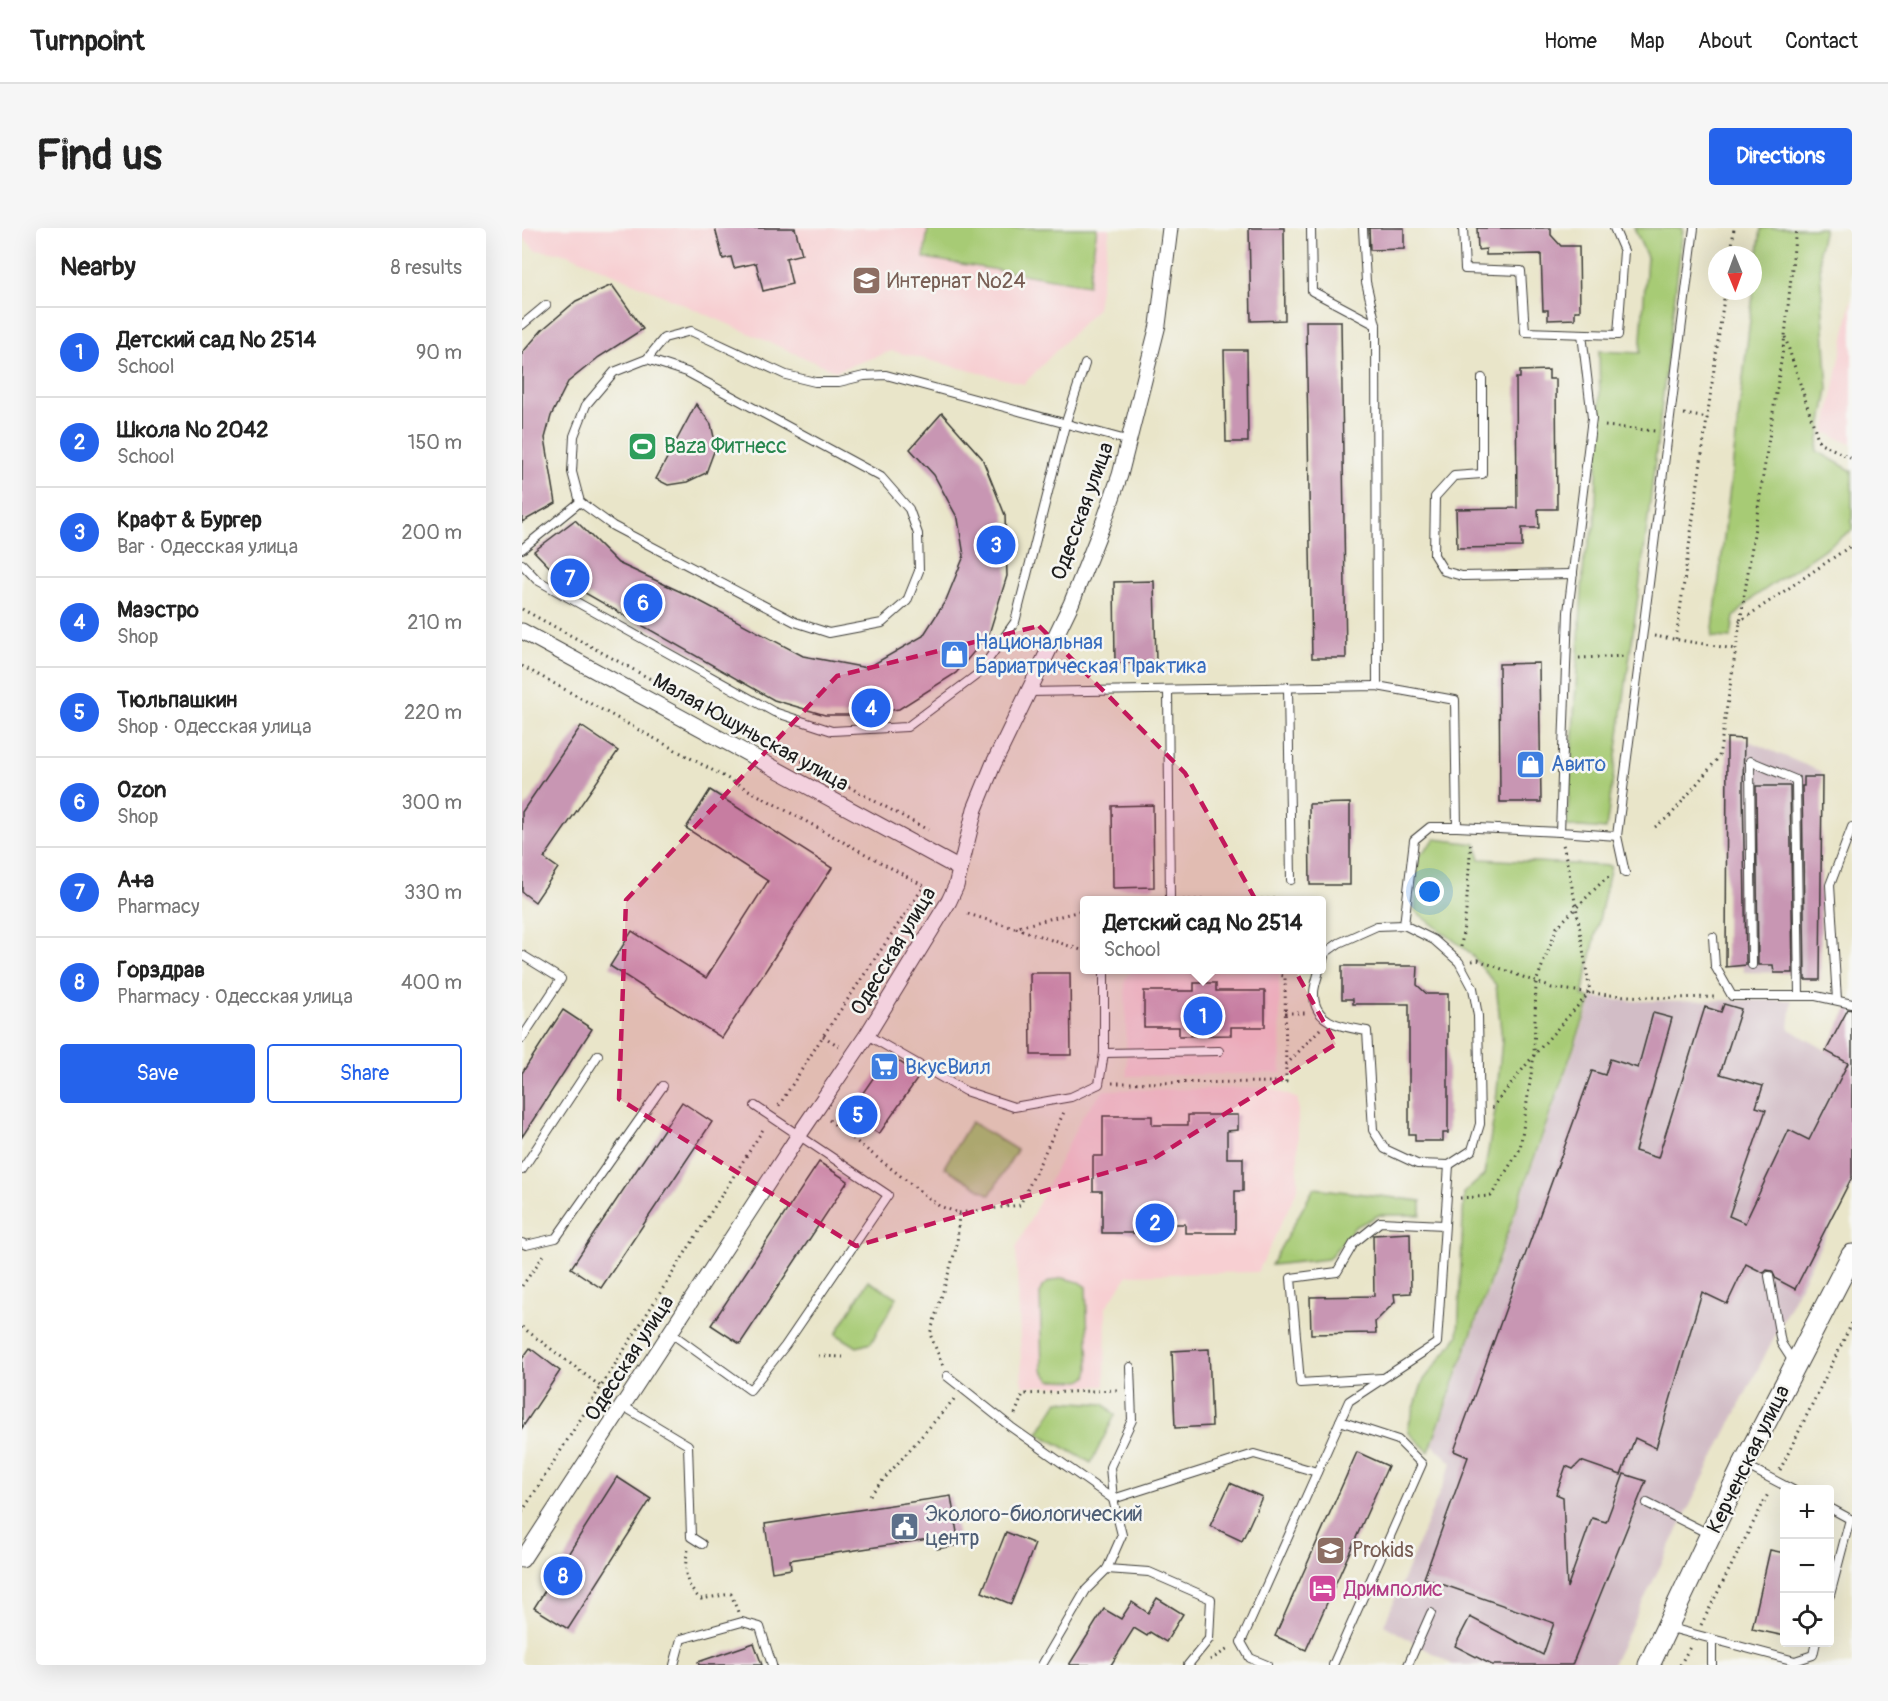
<!DOCTYPE html>
<meta charset="utf-8">
<style>
:root{--surface:#fff;--page:#f6f6f6;--text:#222;--muted:#767676;--line:#e0e0e0;--accent:#2563eb}
body{margin:0;font-family:Pangolin,sans-serif;background:var(--page);color:var(--text)}
.controls{position:absolute;right:18px;bottom:18px;display:grid;overflow:hidden;border-radius:6px;box-shadow:0 6px 24px #0002}
.controls button{width:54px;height:54px;display:grid;place-items:center;padding:0;border:0;border-bottom:2px solid var(--line);background:var(--surface);color:var(--text);font:30px sans-serif}
.compass{position:absolute;left:1186px;top:18px;width:54px;height:54px;border-radius:50%;background:var(--surface);box-shadow:0 6px 24px #0002;rotate:179deg}
.you{position:absolute;left:908px;top:664px;width:21px;height:21px;margin:-15px;border:4px solid #fff;border-radius:50%;background:#1a73e8;box-shadow:0 0 0 9px #1a73e833}
.badge{display:grid;place-items:center;width:39px;height:39px;border-radius:50%;background:var(--accent);color:#fff;font-size:20px;font-weight:700}
.pin{position:absolute;translate:-50% -50%;border:3px solid #fff;box-shadow:0 2px 6px #0006}
.popup{position:absolute;left:558px;top:668px;width:246px;height:78px;box-sizing:border-box;display:grid;place-content:center;border-radius:6px;background:var(--surface);filter:drop-shadow(0 2px 4px #0005);font-size:20px;white-space:nowrap;color:var(--muted)}
.popup b{font-size:22px;color:var(--text)}
.popup::after{content:'';position:absolute;left:50%;top:100%;margin-left:-12px;border:12px solid transparent;border-top-color:var(--surface)}
.list{margin:0;padding:0;list-style:none}
h2{display:flex;justify-content:space-between;align-items:center;height:78px;margin:0;padding:0 24px;font-size:26px}
h2 small{font-size:20px;font-weight:400;color:var(--muted)}
.list li{display:grid;grid-template-columns:39px 1fr auto;gap:18px;align-items:center;box-sizing:border-box;height:90px;padding:0 24px;border-top:2px solid var(--line)}
.list b{display:block;font-size:22px;white-space:nowrap}
.list p{margin:0;font-size:20px;white-space:nowrap;color:var(--muted)}
.list em{font-size:20px;font-style:normal;color:var(--muted)}
.actions{display:flex;gap:12px;padding:18px 24px}
.actions a{flex:1;padding:14px 0;border:2px solid var(--accent);border-radius:6px;text-align:center;font-size:21px;color:var(--accent)}
.actions .main{background:var(--accent);color:#fff}
.icon{flex:none;width:33px;height:33px;fill:none;stroke:currentColor;stroke-width:2;stroke-linecap:round;stroke-linejoin:round}
.map{position:relative;flex:none;width:1330px;height:1437px;overflow:hidden;border-radius:6px}
header{display:flex;align-items:center;gap:36px;box-sizing:border-box;height:84px;padding:0 30px;background:var(--surface);border-bottom:2px solid var(--line)}
header strong{font-size:28px}
nav{display:flex;gap:33px;margin-inline-start:auto;font-size:21px}
.intro{display:flex;align-items:center;justify-content:space-between;box-sizing:border-box;height:144px;padding:0 36px}
h1{margin:0;font-size:42px}
.button{padding:15px 27px;border-radius:6px;background:var(--accent);color:#fff;font-size:21px;font-weight:700}
main{display:flex;gap:36px;padding:0 36px}
aside{flex:1;background:var(--surface);border-radius:6px;box-shadow:0 6px 24px #0002}
.map>svg:first-child{display:block}
</style>
<header>
<strong>Turnpoint</strong>
<nav><a>Home</a><a>Map</a><a>About</a><a>Contact</a></nav>
</header>
<div class="intro"><h1>Find us</h1><a class="button">Directions</a></div>
<main>
<aside>
<h2>Nearby<small>8 results</small></h2>
<ul class="list">
<li><span class="badge">1</span><div><b>Детский сад № 2514</b><p>School</p></div><em>90 m</em></li>
<li><span class="badge">2</span><div><b>Школа № 2042</b><p>School</p></div><em>150 m</em></li>
<li><span class="badge">3</span><div><b>Крафт &amp; Бургер</b><p>Bar · Одесская улица</p></div><em>200 m</em></li>
<li><span class="badge">4</span><div><b>Маэстро</b><p>Shop</p></div><em>210 m</em></li>
<li><span class="badge">5</span><div><b>Тюльпашкин</b><p>Shop · Одесская улица</p></div><em>220 m</em></li>
<li><span class="badge">6</span><div><b>Ozon</b><p>Shop</p></div><em>300 m</em></li>
<li><span class="badge">7</span><div><b>А+а</b><p>Pharmacy</p></div><em>330 m</em></li>
<li><span class="badge">8</span><div><b>Горздрав</b><p>Pharmacy · Одесская улица</p></div><em>400 m</em></li>
</ul>
<div class="actions"><a class="main">Save</a><a>Share</a></div>
</aside>
<div class="map">
<svg width="1330" height="1437" viewBox="0 0 1330 1437">
<rect width="100%" height="100%" fill="#f6f6f2"/>
<filter id="ink" filterUnits="userSpaceOnUse"><feTurbulence type="fractalNoise" baseFrequency=".0167" numOctaves="2"/><feDisplacementMap in="SourceGraphic" scale="12" xChannelSelector="R" yChannelSelector="G"/><feConvolveMatrix kernelMatrix="1 2 1 2 8 2 1 2 1" color-interpolation-filters="sRGB"/></filter>
<filter id="wash" filterUnits="userSpaceOnUse"><feTurbulence type="fractalNoise" baseFrequency=".008" numOctaves="4" result="noise"/><feDisplacementMap in="SourceGraphic" scale="24" xChannelSelector="R" yChannelSelector="G"/><feGaussianBlur stdDeviation="1.35" result="paint"/><feColorMatrix in="noise" values="0 0 0 0 0 0 0 0 0 0 0 0 0 0 0 0 0 1.4 0 .05"/><feComposite in="paint" operator="in"/></filter>
<g filter="url(#wash)">
<rect width="100%" height="100%" fill="#e9e5c9"/>
<g fill="#f7cfd2">
<path d="M0,0h588l-13,80 -73,76 -132,-33 -57,20 -267,-117 -33,-4 -13,-14z"/>
<path d="M1330,70v147l-27,-13z"/>
<path d="M610,742h147l2,103 -154,3 -2,-97z"/>
<path d="M749,860l27,11v89l-40,84 -130,3 -22,32 -1,79h-83l-6,-138 67,-133 21,-25z"/>
</g>
<g fill="#d2bdc6">
<path d="M1222,511l78,33 -2,208h-15l-15,-7 -46,-1 -1,-6 -17,1z"/>
<path d="M1071,770l40,3 159,-1 -3,29 63,36v119l-130,256 -110,225h-159l-69,-40 68,-162 -19,-18z"/>
</g>
<g fill="#a7cb74" stroke="#627448" stroke-width="1.5">
<path d="M406,0h169l-9,57 -164,-27z"/>
<path d="M1112,0h49l-40,332 -37,269 -39,-3 17,-266 11,-36 5,-123 -1,-50 41,2 7,-96z"/>
<path d="M1239,0h63l-5,22 9,139 -11,62 35,20v59l-98,67 -20,20 -3,21 -19,-1z"/>
<path d="M913,611l41,5 4,15 131,7 -29,130 9,3 -162,453 -20,-19 -1,-6 15,-46 35,-45 6,-143 20,-18 11,-64 7,-71 -6,-55 -27,-33 -54,-41 3,-54z"/>
<path d="M449,894l46,28 -27,45 -46,-28z"/>
<path d="M792,960l107,13v14h-42l-24,12 -27,32 -57,6z"/>
<path d="M540,1050l17,4 7,5 3,82 -2,8 -6,4 -31,-1 -8,-10 -2,-78 2,-5 7,-5z"/>
<path d="M346,1053l29,16 -26,46 -14,4 -21,-13z"/>
<path d="M536,1173l46,3 11,11 -24,48 -53,-30z"/>
</g>
<g id="blocks">
<g fill="#c896b3">
<path d="M193,0h80l7,26 -16,4 6,26 -29,7 -7,-28 -22,5 -3,-11 -8,2z"/>
<path d="M727,0h35l1,92 -34,1z"/>
<path d="M847,0h35v21l-34,1z"/>
<path d="M955,0h74v7l10,11h18l1,65h-5v8l-27,1v-10h-5l-2,-56 -55,1v-6l-8,1z"/>
<path d="M90,57l31,44 -44,28 -31,25 -17,34 -6,22 11,65 -34,19v-169l20,-23 34,-29z"/>
<path d="M784,93h35l5,337h-34z"/>
<path d="M702,122h23l1,92h-22z"/>
<path d="M1027,142v9h7l1,130h-19l1,19h-17v19l-65,1 -1,-39 61,-1 -1,-130h4v-7z"/>
<path d="M174,176l15,20 5,22 -10,27 -19,9 -19,3 -12,-6z"/>
<path d="M420,185l40,45 23,57 2,61 -18,58 -33,39 -57,36 -40,6h-34l-51,-15 -212,-120 -28,-29 41,-31 43,43 74,34 111,59 64,12 56,-32 23,-36 18,-44 -6,-37 -24,-44 -24,-26z"/>
<path d="M632,353l2,81 -41,1 -1,-81z"/>
<path d="M1017,435l2,139h-41l-1,-138z"/>
<path d="M59,498l37,25 -74,107 14,10 -23,34 -13,-10v-80z"/>
<path d="M1205,510l17,1 -1,47 3,179 -20,2z"/>
<path d="M1282,549h18l-2,203h-15l-3,-194h2z"/>
<path d="M1234,558h34l3,187h-19l-1,-8h-15z"/>
<path d="M188,562l122,78 -110,170 -112,-72 22,-35 74,47 62,-97 -82,-53z"/>
<path d="M828,575v82h-40l-1,-81z"/>
<path d="M631,577l1,82 -41,1 -1,-82z"/>
<path d="M820,738h76l-1,19 10,9h21v139h-5v8h-28v-7h-6v-130h-56v-5h-11z"/>
<path d="M508,745h40l1,82h-40z"/>
<path d="M672,755h22v8h49v36h-34v8l-52,1v-9h-35v-36h50z"/>
<path d="M1202,776l17,5 -21,65 43,12 -7,21 10,3 -37,106 16,7 44,-93 20,10 39,-77 -22,-12 22,-42 4,1v167l-57,112 -19,-10 -4,-8 -5,-1 -3,3 -18,-9 -19,40 -25,-12 -46,156 -21,-10 -14,37 -40,-14 -8,8 -7,-3 -10,28 7,3 4,91 25,-70 14,4 18,-48 22,7 -74,184h-80l-37,-19 15,-29 73,38 11,-32 -130,-45 44,-121 -14,-6 138,-380 13,4 5,-16 28,9 15,-55 19,5 -37,133 23,7 47,-151 16,5z"/>
<path d="M41,782l29,19 -70,108v-64z"/>
<path d="M367,827l31,20 -41,59 -30,-21z"/>
<path d="M160,874l30,20 -111,166 -30,-20z"/>
<path d="M666,887h50v15l-11,1v27h16v33h-8v42h-50v-9h-33v9h-50v-42h-9v-35h10v-40h49v9h36z"/>
<path d="M297,934l29,19 -108,163 -29,-19z"/>
<path d="M888,1005l1,60 -17,1 1,8 -20,20 1,11 -65,1 -1,-37 64,-1 -1,-61z"/>
<path d="M8,1120l30,23 -38,57v-69z"/>
<path d="M687,1121l3,77 -37,2 -3,-77z"/>
<path d="M835,1224l31,14 -82,184 -31,-14z"/>
<path d="M95,1249l34,22 -83,130 -34,-21z"/>
<path d="M708,1255l32,14 -20,44 -32,-15z"/>
<path d="M429,1268l8,49 -22,4 -2,-11 -145,22 1,9 -19,3 -7,-48z"/>
<path d="M484,1304l29,12 -24,60 -29,-12z"/>
<path d="M1248,1322l15,3v83l-33,-7z"/>
<path d="M635,1370l26,16 -17,28 -16,-10 -3,4 -13,-8 -23,37h-42l35,-56 17,10 11,-17 16,11z"/>
<path d="M232,1415l8,22h-63l-1,-3z"/>
</g>
</g>
</g>
<g filter="url(#ink)">
<use href="#blocks" fill-opacity="0" stroke="#3b3a36" stroke-width="1.5"/>
<g fill="none" stroke-linecap="round" stroke-linejoin="round">
<defs>
<g id="lane">
<path d="M789,0l1,63 64,34"/>
<path d="M841,0l3,54 10,43 1,361"/>
<path d="M941,0l2,41 56,2 4,61 93,3 6,-84 -10,-23"/>
<path d="M0,97l24,-20"/>
<path d="M1060,106l10,84 -24,194 -8,220 57,4"/>
<path d="M125,131l40,13 194,105 28,32 9,25 1,37 -12,30 -25,22 -53,10 -34,-11 -182,-96 -33,-24 -8,-30 2,-36 12,-31 28,-33z"/>
<path d="M125,131l17,-21 27,-7 95,44 29,7h24l25,-6 22,-1 244,66"/>
<path d="M960,150v96l-28,2 -19,21 -1,58 10,16 18,5 111,-2"/>
<path d="M0,321l58,-47"/>
<path d="M0,336l15,16 237,132 58,19 75,-4 71,-53 37,-52 50,-197 20,-61"/>
<path d="M766,459l3,193"/>
<path d="M646,462l2,210"/>
<path d="M507,464l348,-6 78,14 2,127h-27l-16,13 -10,85"/>
<path d="M935,599l103,5"/>
<path d="M1103,645l-8,-37 77,-608"/>
<path d="M1191,709l2,29 17,30h84l36,8"/>
<path d="M0,727l39,24 -39,59"/>
<path d="M1230,737l-2,-204 46,19 3,216"/>
<path d="M797,742c-1,7 -5,16 -5,23 -1,31 30,34 53,38l6,99 12,19 32,15 32,1 23,-15 8,-26 -2,-108 -5,-28 -14,-26 -25,-22 -30,-15 -27,1 -38,17 -14,10 -3,10"/>
<path d="M1315,772l-7,-115 22,-58"/>
<path d="M345,807l98,56 49,16 57,-10 28,-13 5,-31v-83"/>
<path d="M582,825l115,-2"/>
<path d="M0,942l76,-115"/>
<path d="M0,1015l4,2 30,-7 107,-152"/>
<path d="M1247,1048l12,67 13,20"/>
<path d="M149,1105l79,57 35,-44 103,-151 -133,-89"/>
<path d="M425,1148l64,51 102,72"/>
<path d="M860,1150l-82,5 -9,-105 46,-6 17,-29 26,-21 64,3"/>
<path d="M101,1178l65,39 3,92 11,7"/>
<path d="M1223,1237l48,25"/>
<path d="M591,1271l141,-45 63,18"/>
<path d="M1125,1275l62,31"/>
<path d="M1308,1280l22,12"/>
<path d="M585,1341l42,3 62,27 -2,40 -21,26"/>
<path d="M1308,1367l20,-76"/>
<path d="M1145,1399l128,34 18,-6 3,-13"/>
<path d="M1190,1411v26"/>
<path d="M152,1437l7,-26 61,-17 18,5 12,38"/>
<path d="M520,1437l44,-75 21,-21 15,-34 -9,-36 -3,-32 22,-47 -2,-53"/>
<path d="M745,1437l-17,-7 -9,-16 108,-241 88,-58 12,-178"/>
<path d="M811,1437l89,-201 -24,-24 -58,-19"/>
<path d="M886,1437l23,-52"/>
</g>
<g id="street">
<path d="M0,403l438,238"/>
<path d="M0,1332l277,-425 68,-100 82,-134 7,-15 19,-77 18,-44 78,-161 33,-83 16,-46 38,-150 12,-97"/>
</g>
<path id="secondary" d="M1127,1437l95,-201 108,-209"/>
</defs>
<use href="#lane" stroke="#3b3a36" stroke-width="10"/>
<use href="#street" stroke="#3b3a36" stroke-width="17"/>
<use href="#secondary" stroke="#3b3a36" stroke-width="23"/>
<g stroke="#3b3a36" stroke-width="3" stroke-dasharray="1.5 4.5" stroke-linecap="butt">
<path d="M1209,27l3,-27"/>
<path d="M1263,109l34,105 33,17"/>
<path d="M1162,186l24,4"/>
<path d="M1083,198l50,5"/>
<path d="M0,381l406,221"/>
<path d="M1217,394l113,-77"/>
<path d="M1132,408l81,13"/>
<path d="M1154,411l49,-348"/>
<path d="M1057,430l48,-2"/>
<path d="M0,438l402,220 -101,150 -45,71"/>
<path d="M1133,599l16,-12 48,-58 66,-421 11,-108"/>
<path d="M661,672l101,-1 1,1"/>
<path d="M446,686l46,14 70,-18"/>
<path d="M494,700l68,23"/>
<path d="M939,719l5,-36 5,-70"/>
<path d="M950,733l6,-1 74,28 57,7 57,3 52,-1"/>
<path d="M763,785h20"/>
<path d="M301,808l16,10"/>
<path d="M764,837l34,-36"/>
<path d="M590,855l174,-1 -1,-106 -6,-1"/>
<path d="M970,880l42,-53 56,-63 -14,-86 -13,-62"/>
<path d="M307,892l110,86 20,7 -2,32 -27,89 13,32"/>
<path d="M938,970l31,-2 29,-47 14,-94 2,-73 21,-55 49,-49 7,-2"/>
<path d="M437,985l61,-8 45,-95"/>
<path d="M0,1058l22,-31"/>
<path d="M0,1099l78,59"/>
<path d="M296,1128l25,1"/>
<path d="M493,1186l8,-20 94,-4"/>
<path d="M1258,1242l72,-147"/>
<path d="M348,1267l85,-97"/>
<path d="M0,1284l242,-384"/>
<path d="M166,1322c-5,19 -3,37 13,49l30,-5 7,18"/>
<path d="M1179,1397l68,-133"/>
<path d="M688,1432l20,-12"/>
<path d="M1158,1437l10,-18"/>
</g>
<use href="#lane" stroke="#fff" stroke-width="8"/>
<use href="#street" stroke="#fff" stroke-width="15"/>
<use href="#secondary" stroke="#fff" stroke-width="21"/>
</g>
</g>
<path fill="#c2185b" fill-opacity="0.2" stroke="#c2185b" stroke-width="4.5" stroke-dasharray="12 8" stroke-linejoin="round" d="M517,398l146,147 151,271 -183,115 -297,87 -237,-147 7,-199 211,-224z"/>
<defs>
<symbol id="school-square" viewBox="-11 -11 22 22"><rect x="-9" y="-9" width="18" height="18" rx="4" fill="#8d6e63" stroke="#f6f6f2"/><path d="M0-5L7-2L0 1L-7-2ZM-4 1L0 2.5L4 1V4Q0 6-4 4Z" fill="#fff"/></symbol>
<symbol id="stadium-square" viewBox="-11 -11 22 22"><rect x="-9" y="-9" width="18" height="18" rx="4" fill="#2e9e5b" stroke="#f6f6f2"/><path d="M0-5a6.5 5 0 1 0 0 10a6.5 5 0 1 0 0-10ZM-3.5-1.8h7v3.6h-7Z" fill="#fff"/></symbol>
<symbol id="shop-square" viewBox="-11 -11 22 22"><rect x="-9" y="-9" width="18" height="18" rx="4" fill="#3f7fe0" stroke="#f6f6f2"/><path d="M-5-2.5h2.3a2.7 3.5 0 0 1 5.4 0H5L5.5 6h-11ZM-1.5-2.5h3a1.5 2.3 0 0 0-3 0Z" fill="#fff"/></symbol>
<symbol id="supermarket-square" viewBox="-11 -11 22 22"><rect x="-9" y="-9" width="18" height="18" rx="4" fill="#3f7fe0" stroke="#f6f6f2"/><path d="M-6-5.5h2.5l.6 2H6L4.5 2H-2.5L-4.4-4H-6ZM-1.5 3.2a1.3 1.3 0 1 0 .1 0ZM3 3.2a1.3 1.3 0 1 0 .1 0Z" fill="#fff"/></symbol>
<symbol id="civic-square" viewBox="-11 -11 22 22"><rect x="-9" y="-9" width="18" height="18" rx="4" fill="#5c6f8a" stroke="#f6f6f2"/><path d="M-.6-6.5H3V-4.5H.6V-3L4-1V1h2V6H-6V1h2V-1L-.6-3ZM-1.2 2.5V6h2.4V2.5Z" fill="#fff"/></symbol>
<symbol id="hotel-square" viewBox="-11 -11 22 22"><rect x="-9" y="-9" width="18" height="18" rx="4" fill="#d1479c" stroke="#f6f6f2"/><path d="M-6-4.5h1.5V1H6V5H4.5V3h-9V5H-6ZM-4 0a1.8 1.8 0 1 1 3.6 0ZM.5 0V-2.5h3Q6-2.5 6 0Z" fill="#fff"/></symbol>
</defs>
<g fill-rule="evenodd">
<use href="#school-square" x="328" y="36" width="33" height="33"/>
<use href="#stadium-square" x="104" y="202" width="33" height="33"/>
<use href="#shop-square" x="416" y="410" width="33" height="33"/>
<use href="#shop-square" x="992" y="520" width="33" height="33"/>
<use href="#supermarket-square" x="346" y="822" width="33" height="33"/>
<use href="#civic-square" x="366" y="1282" width="33" height="33"/>
<use href="#school-square" x="792" y="1306" width="33" height="33"/>
<use href="#hotel-square" x="784" y="1344" width="33" height="33"/>
</g>
<g text-anchor="middle" stroke-width="5" stroke-linejoin="round" paint-order="stroke">
<g font-size="21" fill="#785e54" stroke="#f6f6f2" text-anchor="start">
<text x="365" y="60">Интернат №24</text>
<text x="830" y="1329">Prokids</text>
</g>
<g font-size="21" fill="#27864d" stroke="#f6f6f2" text-anchor="start">
<text x="142" y="225">Baza Фитнесс</text>
</g>
<g font-size="21" fill="#1c1c1c" stroke="#f6f6f2">
<text transform="translate(560 283) rotate(-70)" y="7">Одесская улица</text>
<text transform="translate(229 504) rotate(29)" y="7">Малая Юшуньская улица</text>
<text transform="translate(371 723) rotate(-59)" y="7">Одесская улица</text>
<text transform="translate(107 1130) rotate(-57)" y="7">Одесская улица</text>
<text transform="translate(1226 1231) rotate(-64)" y="7">Керченская улица</text>
</g>
<g font-size="21" fill="#366cbe" stroke="#f6f6f2" text-anchor="start">
<text x="453" y="421">Национальная<tspan x="453" dy="24">Бариатрическая Практика</tspan></text>
<text x="1029" y="543">Авито</text>
<text x="383" y="846">ВкусВилл</text>
</g>
<g font-size="21" fill="#4e5e75" stroke="#f6f6f2" text-anchor="start">
<text x="403" y="1293">Эколого-биологический<tspan x="403" dy="24">центр</tspan></text>
</g>
<g font-size="21" fill="#b23c85" stroke="#f6f6f2" text-anchor="start">
<text x="822" y="1368">Дримполис</text>
</g>
</g>
</svg>
<div class="controls">
<button>+</button>
<button>−</button>
<button><svg class="icon" aria-label="locate" viewBox="0 0 24 24"><circle cx="12" cy="12" r="6"/><path d="M12 2v4M12 18v4M2 12h4M18 12h4"/></svg></button>
</div>
<svg class="compass" viewBox="-18 -18 36 36"><path d="M0-13l5 13h-10z" fill="#e53935"/><path d="M0 13l5-13h-10z" fill="#767676"/></svg>
<div class="you"></div>
<div class="pin badge" style="left:681px;top:788px">1</div>
<div class="popup"><b>Детский сад № 2514</b>School</div>
<div class="pin badge" style="left:633px;top:995px">2</div>
<div class="pin badge" style="left:474px;top:317px">3</div>
<div class="pin badge" style="left:349px;top:480px">4</div>
<div class="pin badge" style="left:336px;top:887px">5</div>
<div class="pin badge" style="left:121px;top:375px">6</div>
<div class="pin badge" style="left:48px;top:350px">7</div>
<div class="pin badge" style="left:41px;top:1348px">8</div>
</div>
</main>
